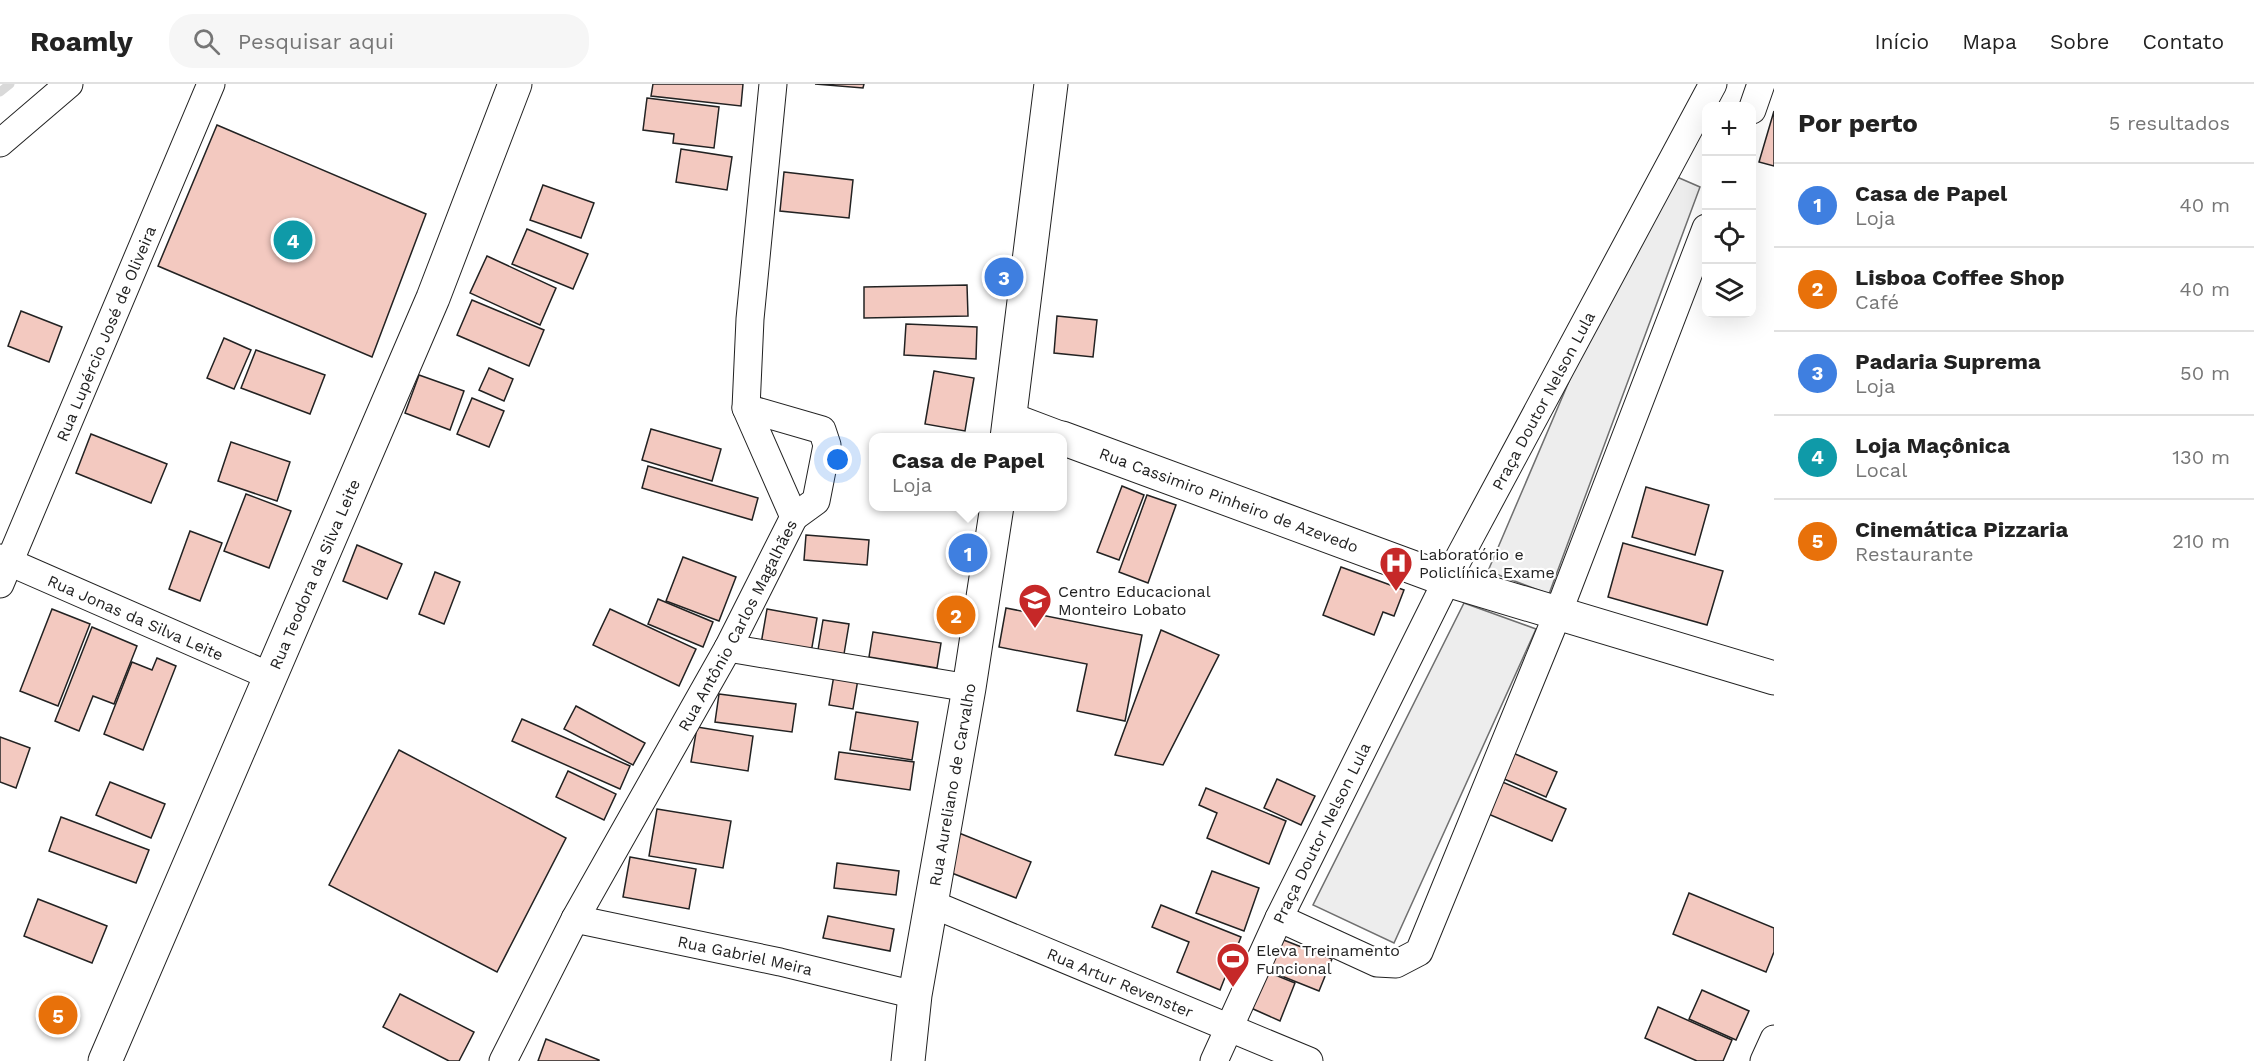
<!DOCTYPE html>
<html lang="pt">
<meta charset="utf-8">
<style>
:root{--surface:#fff;--page:#f6f6f6;--text:#222;--muted:#767676;--line:#e0e0e0;--accent:#7c3aed}
body{margin:0;font-family:"Work Sans",sans-serif;background:var(--page);color:var(--text)}
.controls{position:absolute;right:18px;top:18px;display:grid;overflow:hidden;border-radius:12px;box-shadow:0 6px 24px #0002}
.controls button{width:54px;height:54px;display:grid;place-items:center;padding:0;border:0;border-bottom:2px solid var(--line);background:var(--surface);color:var(--text);font:30px sans-serif}
.you{position:absolute;left:838px;top:376px;width:21px;height:21px;margin:-15px;border:4px solid #fff;border-radius:50%;background:#1a73e8;box-shadow:0 0 0 9px #1a73e833}
.badge{display:grid;place-items:center;width:39px;height:39px;border-radius:50%;background:var(--accent);color:#fff;font-size:20px;font-weight:700}
.pin{position:absolute;translate:-50% -50%;border:3px solid #fff;box-shadow:0 2px 6px #0006}
.popup{position:absolute;left:869px;top:349px;width:198px;height:78px;box-sizing:border-box;display:grid;place-content:center;border-radius:12px;background:var(--surface);filter:drop-shadow(0 2px 4px #0005);font-size:20px;white-space:nowrap;color:var(--muted)}
.popup b{font-size:22px;color:var(--text)}
.popup::after{content:'';position:absolute;left:50%;top:100%;margin-left:-12px;border:12px solid transparent;border-top-color:var(--surface)}
.list{margin:0;padding:0;list-style:none}
h2{display:flex;justify-content:space-between;align-items:center;height:78px;margin:0;padding:0 24px;font-size:26px}
h2 small{font-size:20px;font-weight:400;color:var(--muted)}
.list li{display:grid;grid-template-columns:39px 1fr auto;gap:18px;align-items:center;box-sizing:border-box;height:84px;padding:0 24px;border-top:2px solid var(--line)}
.list b{display:block;font-size:22px;white-space:nowrap}
.list p{margin:0;font-size:20px;white-space:nowrap;color:var(--muted)}
.list em{font-size:20px;font-style:normal;color:var(--muted)}
.icon{flex:none;width:33px;height:33px;fill:none;stroke:currentColor;stroke-width:2;stroke-linecap:round;stroke-linejoin:round}
.map{position:relative;flex:none;width:1774px;height:977px;overflow:hidden}
header{display:flex;align-items:center;gap:36px;box-sizing:border-box;height:84px;padding:0 30px;background:var(--surface);border-bottom:2px solid var(--line)}
header strong{font-size:28px}
nav{display:flex;gap:33px;margin-inline-start:auto;font-size:21px}
.search{width:420px;height:54px;background:var(--page);display:flex;align-items:center;gap:15px;box-sizing:border-box;padding:0 21px;border-radius:24px;color:var(--muted);font-size:22px}
main{display:flex}
aside{flex:1;background:var(--surface)}
.map>svg:first-child{display:block}
</style>
<header>
<strong>Roamly</strong>
<div class="search"><svg class="icon" aria-label="search" viewBox="0 0 24 24"><circle cx="10" cy="10" r="6"/><path d="M15 15l6 6"/></svg>Pesquisar aqui</div>
<nav><a>Início</a><a>Mapa</a><a>Sobre</a><a>Contato</a></nav>
</header>
<main>
<div class="map">
<svg width="1774" height="977" viewBox="0 0 1774 977">
<rect width="100%" height="100%" fill="#fff"/>
<g fill="#ededed" stroke="#6f6f6f" stroke-width="1.5">
<path d="M1677,93l23,10 -151,407 -61,-23 85,-199z"/>
<path d="M1464,519l72,26 -142,314 -81,-38z"/>
</g>
<g fill="none" stroke-linecap="round" stroke-linejoin="round">
<path stroke="#d9d9d9" stroke-width="9" d="M0,8l10,-8"/>
</g>
<g fill="#f3c9c0" stroke="#222" stroke-width="1.5">
<path d="M653,0h90l-2,22 -90,-10z"/>
<path d="M815,0h49l-1,4z"/>
<path d="M647,14l72,9 -5,41 -41,-5 1,-9 -31,-4z"/>
<path d="M1774,27v55l-15,-4z"/>
<path d="M217,41l209,89 -54,143 -214,-91z"/>
<path d="M681,65l51,8 -5,33 -51,-8z"/>
<path d="M784,88l69,8 -4,38 -69,-7z"/>
<path d="M543,101l51,18 -13,35 -51,-18z"/>
<path d="M527,145l61,25 -15,35 -61,-25z"/>
<path d="M487,172l69,32 -16,37 -70,-32z"/>
<path d="M967,201l1,31 -104,2v-31z"/>
<path d="M472,216l72,30 -15,36 -72,-31z"/>
<path d="M21,227l41,16 -13,35 -41,-16z"/>
<path d="M1057,232l40,4 -4,37 -39,-4z"/>
<path d="M906,240l71,3 -1,32 -72,-4z"/>
<path d="M224,254l27,12 -17,39 -27,-11z"/>
<path d="M256,266l69,25 -15,39 -69,-26z"/>
<path d="M489,284l24,11 -9,22 -25,-11z"/>
<path d="M934,287l40,7 -9,53 -40,-7z"/>
<path d="M419,291l45,16 -14,39 -45,-17z"/>
<path d="M472,314l32,13 -15,36 -32,-13z"/>
<path d="M651,345l70,20 -9,32 -70,-21z"/>
<path d="M91,350l76,30 -16,39 -75,-30z"/>
<path d="M231,358l59,20 -13,39 -59,-20z"/>
<path d="M648,382l110,32 -6,22 -110,-32z"/>
<path d="M1122,402l22,9 -25,65 -22,-8z"/>
<path d="M1646,403l63,18 -14,50 -63,-18z"/>
<path d="M246,410l45,17 -22,57 -45,-17z"/>
<path d="M1147,411l29,10 -28,78 -29,-11z"/>
<path d="M190,447l32,12 -22,58 -31,-12z"/>
<path d="M806,451l63,5 -2,25 -63,-5z"/>
<path d="M1623,459l100,28 -16,54 -99,-28z"/>
<path d="M357,461l45,19 -15,35 -44,-18z"/>
<path d="M683,473l53,20 -17,44 -53,-20z"/>
<path d="M1341,483l63,23 -10,26 -11,-4 -9,23 -51,-20z"/>
<path d="M435,488l25,10 -16,42 -25,-10z"/>
<path d="M658,515l55,23 -10,25 -55,-23z"/>
<path d="M1006,524l136,27 -17,86 -48,-10 10,-47 -88,-17z"/>
<path d="M52,525l38,15 -32,82 -38,-15z"/>
<path d="M610,525l86,40 -17,37 -86,-41z"/>
<path d="M767,525l50,9 -6,35 -50,-9z"/>
<path d="M823,536l26,4 -5,30 -26,-4z"/>
<path d="M92,543l45,19 -23,58 -21,-8 -14,35 -24,-10z"/>
<path d="M1161,546l58,25 -56,110 -48,-10z"/>
<path d="M873,548l68,11 -4,25 -68,-11z"/>
<path d="M157,574l19,8 -33,84 -39,-16 28,-72 20,8z"/>
<path d="M834,591l24,4 -5,30 -24,-4z"/>
<path d="M719,610l77,10 -4,28 -77,-10z"/>
<path d="M576,622l69,37 -12,22 -69,-36z"/>
<path d="M856,628l62,10 -6,38 -62,-10z"/>
<path d="M522,635l108,47 -10,23 -108,-48z"/>
<path d="M697,643l56,9 -5,35 -57,-9z"/>
<path d="M0,653l30,11 -14,40 -16,-6z"/>
<path d="M399,666l167,88 -69,134 -168,-87z"/>
<path d="M839,668l75,10 -4,28 -75,-11z"/>
<path d="M1513,669l44,19 -11,25 -44,-19z"/>
<path d="M568,687l48,23 -12,26 -48,-23z"/>
<path d="M1493,694l73,31 -14,32 -73,-31z"/>
<path d="M1277,695l38,17 -14,29 -37,-17z"/>
<path d="M110,698l55,22 -14,34 -55,-23z"/>
<path d="M1206,704l80,33 -17,43 -62,-26 10,-25 -18,-8z"/>
<path d="M657,725l74,12 -8,47 -74,-12z"/>
<path d="M61,733l88,33 -13,33 -87,-32z"/>
<path d="M959,749l72,29 -15,36 -72,-28z"/>
<path d="M630,773l66,12 -7,40 -66,-12z"/>
<path d="M837,779l62,8 -3,24 -62,-7z"/>
<path d="M1212,787l47,17 -15,43 -48,-18z"/>
<path d="M1689,809l85,35v24l-8,20 -93,-38z"/>
<path d="M38,815l69,27 -15,37 -68,-27z"/>
<path d="M1161,821l80,32 -21,53 -43,-18 12,-30 -37,-15z"/>
<path d="M828,832l66,13 -4,22 -67,-13z"/>
<path d="M1276,853l56,22 -13,32 -55,-22z"/>
<path d="M1265,887l30,12 -15,38 -29,-13z"/>
<path d="M1702,906l47,21 -13,29 -47,-21z"/>
<path d="M400,910l74,38 -15,29h-10l-66,-34z"/>
<path d="M1658,923l74,33 -9,21h-26l-52,-23z"/>
<path d="M546,955l53,21v1h-61z"/>
</g>
<g fill="none" stroke-linecap="round" stroke-linejoin="round">
<defs>
<g id="minor">
<path d="M1752,26l9,-26"/>
<path d="M0,59l69,-59"/>
<path d="M746,324l76,22 5,15 -11,56 -22,16"/>
<path id="s1" d="M0,474l272,119"/>
<path id="s2" d="M0,500l211,-500"/>
<path d="M728,564l241,40"/>
<path id="s3" d="M932,820l377,157"/>
<path d="M1279,834l98,45 19,1 23,-12 139,-339 148,-385"/>
<path id="s4" d="M575,835l205,43 135,33"/>
<path id="s5" d="M503,977l72,-142 153,-271 66,-131 -48,-109 4,-89 23,-235"/>
<path id="s6" d="M1214,977l65,-143 168,-338 266,-496"/>
<path d="M1764,977l10,-22"/>
</g>
<g id="tertiary">
<path d="M1010,335l50,19"/>
<path d="M1007,354l44,-354"/>
<path id="s7" d="M1062,354l385,142 327,98"/>
<path id="s8" d="M105,977l328,-763 82,-214"/>
<path id="s9" d="M908,977l7,-66 54,-307 28,-182"/>
</g>
</defs>
<use href="#minor" stroke="#222" stroke-width="29"/>
<use href="#tertiary" stroke="#222" stroke-width="35"/>
<use href="#minor" stroke="#fff" stroke-width="27"/>
<use href="#tertiary" stroke="#fff" stroke-width="33"/>
</g>
<defs>
<symbol id="hospital-pin" viewBox="-11 -11 22 30"><path d="M0 17L-7.5 6A9.5 9.5 0 1 1 7.5 6Z" fill="#c62828" stroke="#fff"/><path d="M-5-5h3v3.5h4V-5h3V5h-3V1.5h-4V5h-3Z" fill="#fff"/></symbol>
<symbol id="school-pin" viewBox="-11 -11 22 30"><path d="M0 17L-7.5 6A9.5 9.5 0 1 1 7.5 6Z" fill="#c62828" stroke="#fff"/><path d="M0-5L7-2L0 1L-7-2ZM-4 1L0 2.5L4 1V4Q0 6-4 4Z" fill="#fff"/></symbol>
<symbol id="stadium-pin" viewBox="-11 -11 22 30"><path d="M0 17L-7.5 6A9.5 9.5 0 1 1 7.5 6Z" fill="#c62828" stroke="#fff"/><path d="M0-5a6.5 5 0 1 0 0 10a6.5 5 0 1 0 0-10ZM-3.5-1.8h7v3.6h-7Z" fill="#fff"/></symbol>
</defs>
<g fill-rule="evenodd">
<use href="#hospital-pin" x="1377" y="460" width="38" height="52"/>
<use href="#school-pin" x="1016" y="497" width="38" height="52"/>
<use href="#stadium-pin" x="1214" y="856" width="38" height="52"/>
</g>
<g text-anchor="middle" stroke-width="4.5" stroke-linejoin="round" paint-order="stroke">
<g font-size="16" fill="#222" stroke="#fff">
<text dy="6" stroke="none"><textPath href="#s2" startOffset="272">Rua Lupércio José de Oliveira</textPath></text>
<text dy="6" stroke="none"><textPath href="#s6" startOffset="738">Praça Doutor Nelson Lula</textPath></text>
<text dy="6" stroke="none"><textPath href="#s7" startOffset="178">Rua Cassimiro Pinheiro de Azevedo</textPath></text>
<text dy="6" stroke="none"><textPath href="#s8" startOffset="530">Rua Teodora da Silva Leite</textPath></text>
<text dy="6" stroke="none"><textPath href="#s1" startOffset="148">Rua Jonas da Silva Leite</textPath></text>
<text dy="6" stroke="none"><textPath href="#s5" startOffset="495">Rua Antônio Carlos Magalhães</textPath></text>
<text dy="6" stroke="none"><textPath href="#s9" startOffset="280">Rua Aureliano de Carvalho</textPath></text>
<text dy="6" stroke="none"><textPath href="#s6" startOffset="252">Praça Doutor Nelson Lula</textPath></text>
<text dy="6" stroke="none"><textPath href="#s4" startOffset="174">Rua Gabriel Meira</textPath></text>
<text dy="6" stroke="none"><textPath href="#s3" startOffset="204">Rua Artur Revenster</textPath></text>
</g>
<g font-size="16" fill="#222" stroke="#fff" text-anchor="start">
<text x="1419" y="476">Laboratório e<tspan x="1419" dy="18">Policlínica Exame</tspan></text>
<text x="1058" y="513">Centro Educacional<tspan x="1058" dy="18">Monteiro Lobato</tspan></text>
<text x="1256" y="872">Eleva Treinamento<tspan x="1256" dy="18">Funcional</tspan></text>
</g>
</g>
</svg>
<div class="controls">
<button>+</button>
<button>−</button>
<button><svg class="icon" aria-label="locate" viewBox="0 0 24 24"><circle cx="12" cy="12" r="6"/><path d="M12 2v4M12 18v4M2 12h4M18 12h4"/></svg></button>
<button><svg class="icon" aria-label="layers" viewBox="0 0 24 24"><path d="M12 4l9 5-9 5-9-5zM3 14l9 5 9-5"/></svg></button>
</div>
<div class="you"></div>
<div class="pin badge" style="left:968px;top:469px;background:#3f7fe0">1</div>
<div class="popup"><b>Casa de Papel</b>Loja</div>
<div class="pin badge" style="left:956px;top:531px;background:#e8710a">2</div>
<div class="pin badge" style="left:1004px;top:193px;background:#3f7fe0">3</div>
<div class="pin badge" style="left:293px;top:156px;background:#0f9aa8">4</div>
<div class="pin badge" style="left:58px;top:931px;background:#e8710a">5</div>
</div>
<aside>
<h2>Por perto<small>5 resultados</small></h2>
<ul class="list">
<li><span class="badge" style="background:#3f7fe0">1</span><div><b>Casa de Papel</b><p>Loja</p></div><em>40 m</em></li>
<li><span class="badge" style="background:#e8710a">2</span><div><b>Lisboa Coffee Shop</b><p>Café</p></div><em>40 m</em></li>
<li><span class="badge" style="background:#3f7fe0">3</span><div><b>Padaria Suprema</b><p>Loja</p></div><em>50 m</em></li>
<li><span class="badge" style="background:#0f9aa8">4</span><div><b>Loja Maçônica</b><p>Local</p></div><em>130 m</em></li>
<li><span class="badge" style="background:#e8710a">5</span><div><b>Cinemática Pizzaria</b><p>Restaurante</p></div><em>210 m</em></li>
</ul>
</aside>
</main>
